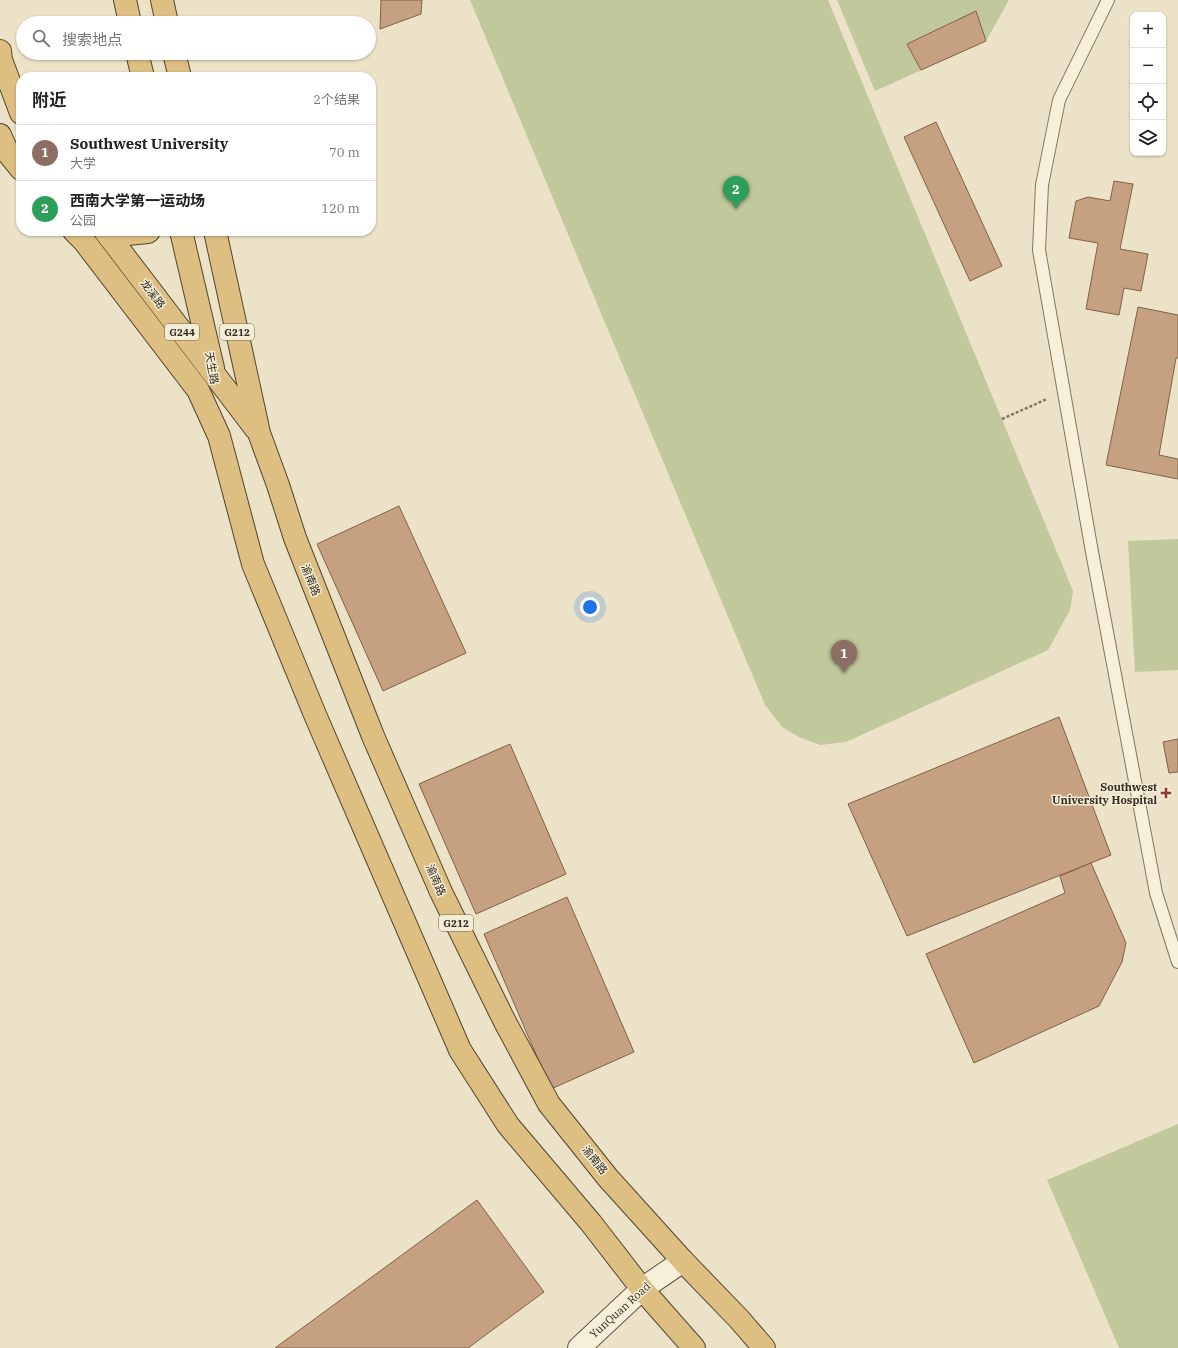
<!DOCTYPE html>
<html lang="zh">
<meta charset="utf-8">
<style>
:root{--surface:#fff;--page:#f2f2f2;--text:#222;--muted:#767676;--line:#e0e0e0;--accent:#db2777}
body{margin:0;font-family:"IBM Plex Serif","Noto Sans SC",serif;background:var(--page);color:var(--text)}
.controls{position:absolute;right:12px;top:12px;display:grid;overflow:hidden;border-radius:8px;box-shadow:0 1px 3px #0004}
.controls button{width:36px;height:36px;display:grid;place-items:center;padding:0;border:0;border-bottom:1px solid var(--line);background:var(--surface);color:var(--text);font:20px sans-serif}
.you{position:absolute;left:590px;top:607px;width:14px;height:14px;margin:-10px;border:3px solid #fff;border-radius:50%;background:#1a73e8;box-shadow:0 0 0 6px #1a73e833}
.badge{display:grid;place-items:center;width:26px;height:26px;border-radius:50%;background:var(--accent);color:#fff;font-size:13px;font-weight:700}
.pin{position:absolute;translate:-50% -33px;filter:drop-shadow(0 1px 2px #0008)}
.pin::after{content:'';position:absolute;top:21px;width:14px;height:12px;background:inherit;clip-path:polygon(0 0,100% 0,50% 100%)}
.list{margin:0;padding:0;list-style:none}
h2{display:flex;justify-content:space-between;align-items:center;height:52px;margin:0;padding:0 16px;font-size:17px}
h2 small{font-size:13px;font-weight:400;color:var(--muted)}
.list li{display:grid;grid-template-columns:26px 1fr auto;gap:12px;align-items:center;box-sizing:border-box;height:56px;padding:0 16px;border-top:1px solid var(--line)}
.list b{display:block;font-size:15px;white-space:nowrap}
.list p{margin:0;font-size:13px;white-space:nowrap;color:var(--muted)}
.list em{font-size:13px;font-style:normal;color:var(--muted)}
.icon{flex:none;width:22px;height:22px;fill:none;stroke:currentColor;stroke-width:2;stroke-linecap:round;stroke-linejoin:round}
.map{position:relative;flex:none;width:1178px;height:1348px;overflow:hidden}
.search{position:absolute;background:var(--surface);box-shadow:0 1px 3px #0004;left:16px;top:16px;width:360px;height:44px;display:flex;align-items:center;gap:10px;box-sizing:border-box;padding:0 14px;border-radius:22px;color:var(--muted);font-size:15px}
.panel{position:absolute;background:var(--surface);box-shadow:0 1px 3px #0004;left:16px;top:72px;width:360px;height:164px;border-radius:16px}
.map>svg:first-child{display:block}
</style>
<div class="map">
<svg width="1178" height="1348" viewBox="0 0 1178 1348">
<rect width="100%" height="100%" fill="#ebe2c7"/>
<g fill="#c0c89c">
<path d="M470,0h358l245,591 -3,19 -22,40 -202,92 -26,3 -21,-8 -17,-10 -17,-22z"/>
<path d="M837,0h172l-23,41 -111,50z"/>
<path d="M1178,539v131l-43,2 -7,-131z"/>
<path d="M1178,1124v224h-59l-72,-168z"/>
</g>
<g fill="#c5a181" stroke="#826146">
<path d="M381,0h41l-1,14 -41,15z"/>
<path d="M976,11l10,30 -65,29 -14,-26z"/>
<path d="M936,122l66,144 -32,15 -66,-144z"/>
<path d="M1114,181l19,3 -13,65 28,5 -7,37 -17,-3 -5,27 -33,-6 12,-66 -29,-5 7,-37 12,-4 22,4z"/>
<path d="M1138,307l40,8v43h-2l-17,97 19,4v20l-72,-14z"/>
<path d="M399,506l67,147 -83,38 -66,-147z"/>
<path d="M1059,717l52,138 -204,81 -59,-132z"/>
<path d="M1178,739v33l-9,1 -6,-31z"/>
<path d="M510,744l56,130 -90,40 -57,-130z"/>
<path d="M1091,863l35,80 -4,19 -23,44 -125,57 -48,-109 139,-61 -5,-17z"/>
<path d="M567,897l67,155 -83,37 -67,-155z"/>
<path d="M477,1200l67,92 -76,56h-193z"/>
</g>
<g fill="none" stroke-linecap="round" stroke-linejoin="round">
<defs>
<path id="service" d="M1108,0l-49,100 -17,85 -3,65 53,302 64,341 22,69"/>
<path id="secondary" d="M579,1348l63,-59 41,-28"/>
<g id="trunk">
<path d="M125,0l5,23"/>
<path d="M162,0l5,23"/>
<path d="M0,51l1,9 20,53"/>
<path d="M137,53l6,24"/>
<path d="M174,53l6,24"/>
<path d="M0,135l8,18 13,16"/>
<path d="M74,231l10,10 114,149 21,46 34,128 63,153 144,333 48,75 83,98 51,66 52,59"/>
<path d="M105,231l151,198"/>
<path d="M116,231l11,3 21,-2 1,-1"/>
<path d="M181,231l32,137"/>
<path d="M215,231l44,202 19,52 17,53 78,198 68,156 63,128 45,84 59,74 75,83 56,58 25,29"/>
</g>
</defs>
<use href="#service" stroke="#85755e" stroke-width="14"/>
<use href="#secondary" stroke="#675641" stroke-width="24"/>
<use href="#trunk" stroke="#534332" stroke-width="24"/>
<path stroke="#85755e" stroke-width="2.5" stroke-dasharray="3 2" stroke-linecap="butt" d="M1002,419l45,-20"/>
<use href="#service" stroke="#f6efda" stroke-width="12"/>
<use href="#secondary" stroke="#f6efda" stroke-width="22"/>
<use href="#trunk" stroke="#debf82" stroke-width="22"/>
</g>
<path fill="#8f3833" stroke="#f3ecd6" stroke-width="1.5" d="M1164 787h4v4h4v4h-4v4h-4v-4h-4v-4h4z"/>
<g text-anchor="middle" stroke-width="3" stroke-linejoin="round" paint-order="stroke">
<g fill="#f3ecd6" stroke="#6f6657" stroke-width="1">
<rect x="165" y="324" width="34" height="16" rx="3"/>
<rect x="220" y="324" width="34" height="16" rx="3"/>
<rect x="439" y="915" width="34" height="16" rx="3"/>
</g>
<g font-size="10" font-weight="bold" fill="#362c20">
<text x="182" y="336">G244</text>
<text x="237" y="336">G212</text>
<text x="456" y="927">G212</text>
</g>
<g font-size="11" fill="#362c20" stroke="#f3ecd6">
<text transform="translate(153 294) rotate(53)" y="4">龙溪路</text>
<text transform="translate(212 368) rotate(80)" y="4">天生路</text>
<text transform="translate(311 580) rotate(68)" y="4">渝南路</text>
<text transform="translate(436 880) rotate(66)" y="4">渝南路</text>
<text transform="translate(595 1160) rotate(51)" y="4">渝南路</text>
<text transform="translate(620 1310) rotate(-42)" y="4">YunQuan Road</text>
</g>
<g font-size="11" font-weight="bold" fill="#362c20" stroke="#f3ecd6" text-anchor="end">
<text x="1157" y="791">Southwest<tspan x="1157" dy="13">University Hospital</tspan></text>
</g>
</g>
</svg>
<div class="controls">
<button>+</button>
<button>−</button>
<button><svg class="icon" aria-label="locate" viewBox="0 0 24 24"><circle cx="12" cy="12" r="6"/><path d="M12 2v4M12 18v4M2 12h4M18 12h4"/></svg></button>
<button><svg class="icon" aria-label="layers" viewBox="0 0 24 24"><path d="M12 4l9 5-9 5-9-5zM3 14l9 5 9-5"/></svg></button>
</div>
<div class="you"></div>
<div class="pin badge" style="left:844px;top:673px;background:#8d6e63">1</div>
<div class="pin badge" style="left:736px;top:209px;background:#2e9e5b">2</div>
<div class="search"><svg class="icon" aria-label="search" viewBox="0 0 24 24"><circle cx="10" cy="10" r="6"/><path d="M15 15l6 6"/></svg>搜索地点</div>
<section class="panel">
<h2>附近<small>2个结果</small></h2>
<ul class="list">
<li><span class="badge" style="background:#8d6e63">1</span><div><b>Southwest University</b><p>大学</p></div><em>70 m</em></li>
<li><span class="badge" style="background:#2e9e5b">2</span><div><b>西南大学第一运动场</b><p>公园</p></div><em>120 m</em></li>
</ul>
</section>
</div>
